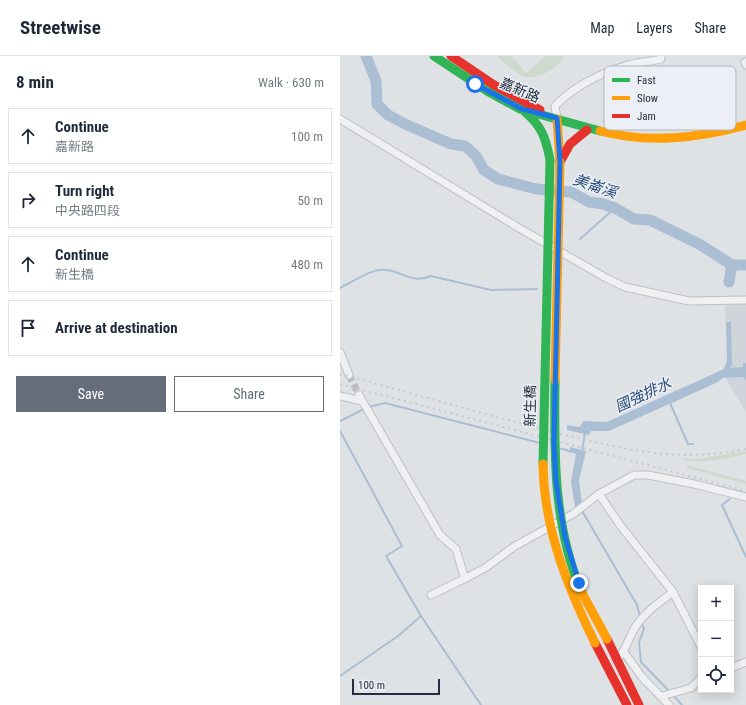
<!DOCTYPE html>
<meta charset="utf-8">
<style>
:root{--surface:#fff;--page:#f6f6f7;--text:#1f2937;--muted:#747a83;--line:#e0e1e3;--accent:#666d7a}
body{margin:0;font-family:"Roboto Condensed","Noto Sans TC",sans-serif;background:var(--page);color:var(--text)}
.controls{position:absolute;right:12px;bottom:12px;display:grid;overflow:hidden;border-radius:0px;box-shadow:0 2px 10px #0003}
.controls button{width:36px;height:36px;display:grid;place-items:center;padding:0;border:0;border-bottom:1px solid var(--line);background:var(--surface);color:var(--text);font:20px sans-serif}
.scale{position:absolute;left:12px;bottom:10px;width:88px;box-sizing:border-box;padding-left:4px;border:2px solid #252e40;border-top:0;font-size:11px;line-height:14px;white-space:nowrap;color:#252e40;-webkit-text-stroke:3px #ecf0f6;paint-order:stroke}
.stop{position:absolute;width:12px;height:12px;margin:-9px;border:3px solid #1a73e8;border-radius:50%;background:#fff}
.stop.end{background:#1a73e8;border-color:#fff;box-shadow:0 1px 4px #0008}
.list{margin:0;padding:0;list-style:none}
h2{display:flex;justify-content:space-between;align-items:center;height:52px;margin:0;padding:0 16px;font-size:17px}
h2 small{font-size:13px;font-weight:400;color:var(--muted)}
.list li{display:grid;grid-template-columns:26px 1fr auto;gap:12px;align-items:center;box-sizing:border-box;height:56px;margin:0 8px 8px;padding:0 8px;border:1px solid var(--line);border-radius:0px}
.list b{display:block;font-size:15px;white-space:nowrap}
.list p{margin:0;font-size:13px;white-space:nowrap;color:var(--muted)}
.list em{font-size:13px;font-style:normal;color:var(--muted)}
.actions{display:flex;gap:8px;padding:12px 16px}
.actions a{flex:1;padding:9px 0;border:1px solid var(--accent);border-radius:0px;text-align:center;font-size:14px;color:var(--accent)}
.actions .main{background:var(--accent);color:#fff}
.icon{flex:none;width:22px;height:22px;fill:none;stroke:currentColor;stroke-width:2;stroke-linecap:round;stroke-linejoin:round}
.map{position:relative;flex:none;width:406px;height:649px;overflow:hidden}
header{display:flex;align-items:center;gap:24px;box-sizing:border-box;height:56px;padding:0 20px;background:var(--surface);border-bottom:1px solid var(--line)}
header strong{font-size:19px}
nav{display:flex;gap:22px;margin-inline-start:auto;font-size:14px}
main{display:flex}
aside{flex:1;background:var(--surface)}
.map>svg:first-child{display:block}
</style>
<header>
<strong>Streetwise</strong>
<nav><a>Map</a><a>Layers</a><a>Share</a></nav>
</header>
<main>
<aside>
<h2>8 min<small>Walk · 630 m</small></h2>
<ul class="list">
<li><svg class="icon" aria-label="ahead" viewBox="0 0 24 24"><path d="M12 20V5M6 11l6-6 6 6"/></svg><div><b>Continue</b><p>嘉新路</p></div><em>100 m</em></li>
<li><svg class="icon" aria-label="right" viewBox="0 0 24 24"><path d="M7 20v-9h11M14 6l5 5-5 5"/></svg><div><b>Turn right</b><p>中央路四段</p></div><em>50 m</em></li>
<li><svg class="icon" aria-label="ahead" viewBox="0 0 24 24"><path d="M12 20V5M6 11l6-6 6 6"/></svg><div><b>Continue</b><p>新生橋</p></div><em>480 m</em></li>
<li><svg class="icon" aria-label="arrive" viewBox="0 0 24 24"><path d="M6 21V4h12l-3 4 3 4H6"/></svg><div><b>Arrive at destination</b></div></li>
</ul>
<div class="actions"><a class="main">Save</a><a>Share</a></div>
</aside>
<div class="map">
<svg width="406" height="649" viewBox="0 0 406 649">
<rect width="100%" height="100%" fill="#dfe2e5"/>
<path fill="#d0d5dc" d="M406,247v109l-21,-34 -1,-9 3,-9 -2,-55z"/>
<g fill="#cfdacf">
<path d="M157,0h15l14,17 20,-17h18c-5,12 -29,26 -42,20 -10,-5 -17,-13 -25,-20z"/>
<path d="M406,395v3c-19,5 -43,10 -62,6v-2l12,1z"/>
<path d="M347,409l59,16v3l-59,-16z"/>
</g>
<g fill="#aabed4">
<path d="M386,266h5l1,43 -2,3 13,-1v-4h3v18l-2,-4 -21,1 -7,5 -107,48h-18l-2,4 -22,-5v-5l13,2 3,-6 24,1 117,-53 3,-9z"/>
<path d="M230,391l16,4 -7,29 3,23 -7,4 -4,-25 5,-28 -11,-3v-2l5,1z"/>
</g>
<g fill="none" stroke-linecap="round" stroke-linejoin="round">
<g stroke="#aabed4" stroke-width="2">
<path d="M240,183l35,-31"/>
<path d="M0,232c13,-6 31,-20 46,-18 19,2 24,14 45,6l60,14 46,-1"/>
<path d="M330,347l18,41h5"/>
<path d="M28,351l17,-4 155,40"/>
<path d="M0,365l24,-12"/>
<path d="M0,375l62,115 -16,10 35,60 60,89"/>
<path d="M217,392l10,2"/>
<path d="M242,396l3,-20"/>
<path d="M390,443l-8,6 24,52"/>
<path d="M241,453l56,96 3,12"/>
<path d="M301,566l3,7 -5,13 2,20 29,30"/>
<path d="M0,620l58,-40 23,-20"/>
<path d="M333,639l9,10"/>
</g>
<g stroke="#aabed4" stroke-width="11">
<path d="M26,0l10,25 1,23 11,11 19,10 44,19 14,2 11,10 8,14 14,9 38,10 35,3 18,10 14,2 12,4 19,11 16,1 49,24 33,21h14"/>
<path d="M389,226l3,-17"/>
</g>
<path stroke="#babec4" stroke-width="7" stroke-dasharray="7 3.5" stroke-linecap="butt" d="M9,319l10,20"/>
<defs>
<g id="street">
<path d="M405,6l1,3"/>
<path d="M0,63l179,109 87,50 19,9 64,14 56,-1"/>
<path d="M217,63l-2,-13c17,-18 45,-33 70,-40 11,-4 24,-4 36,-7v-3"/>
<path d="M0,296l9,23"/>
<path d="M19,339l81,140 16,14 7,24 3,5 19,-10 30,-22 58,-32 26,-20 35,-19h14l46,9 52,13"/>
<path d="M0,340l22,5"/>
<path d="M259,438l21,31 53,67 28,55"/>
<path d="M91,539l35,-17"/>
<path d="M284,596l18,25 27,28"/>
<path d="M276,605c11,-11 12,-23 20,-35 9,-14 24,-24 37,-34"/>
<path d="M391,612l15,-6"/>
<path d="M322,640l29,-8 10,-10"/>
</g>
</defs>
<use href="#street" stroke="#bdc0c3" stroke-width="9"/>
<use href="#street" stroke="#eef0f2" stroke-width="7"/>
<g stroke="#30b455" stroke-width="9">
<path d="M94,0l53,35 33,18 80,22"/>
<path d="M185,56c17,14 21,27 25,48"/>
</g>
<g stroke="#ff9f0a" stroke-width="9">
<path d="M217,63l3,43"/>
<path d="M260,75c50,13 97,7 146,-6"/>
</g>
<g stroke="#e5322d" stroke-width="9">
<path d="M111,0l43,29 46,25"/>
<path d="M220,106l10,-18 17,-14"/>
<path d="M267,583l32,66"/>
<path d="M255,587l32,62"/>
</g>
<g stroke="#c7c9cd" stroke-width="2" stroke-dasharray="2 4" stroke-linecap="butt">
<path d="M0,318c68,18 135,38 203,55 70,18 129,35 203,20"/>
<path d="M0,328l406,107"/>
</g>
<g stroke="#30b455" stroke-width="9">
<path d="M215,324c-1,71 -2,147 27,213"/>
<path d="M203,408l7,-304"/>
</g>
<g stroke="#ff9f0a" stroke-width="9">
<path d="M215,324l5,-218"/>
<path d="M203,408c1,65 24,122 52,179"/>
<path d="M242,537l25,46"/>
</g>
</g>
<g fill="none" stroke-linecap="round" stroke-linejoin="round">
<path stroke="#1a73e8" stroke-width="5" d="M135,28l47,25 35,9 3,44 -6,282 2,38 9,55 14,46"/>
</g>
<g text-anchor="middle" stroke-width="3" stroke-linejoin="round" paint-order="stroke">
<g font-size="14" fill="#252e40" stroke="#ecf0f6">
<text transform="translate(180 34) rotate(23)" y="5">嘉新路</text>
<text transform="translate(190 350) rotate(-89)" y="5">新生橋</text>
</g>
<g font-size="15" font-style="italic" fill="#2b4c77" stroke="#ecf0f6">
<text transform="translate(255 130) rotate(19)" y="5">美崙溪</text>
<text transform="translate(303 339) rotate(-25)" y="5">國強排水</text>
</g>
</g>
<rect x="264" y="10" width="132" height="64" rx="6" fill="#ecf0f6" stroke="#b0b6bf" stroke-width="1"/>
<rect x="272" y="22" width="18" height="4" fill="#30b455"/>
<rect x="272" y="40" width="18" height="4" fill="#ff9f0a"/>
<rect x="272" y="58" width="18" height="4" fill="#e5322d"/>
<g font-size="11" fill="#252e40">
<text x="297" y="28">Fast</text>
<text x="297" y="46">Slow</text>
<text x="297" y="64">Jam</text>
</g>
</svg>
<div class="controls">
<button>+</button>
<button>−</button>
<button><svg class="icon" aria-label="locate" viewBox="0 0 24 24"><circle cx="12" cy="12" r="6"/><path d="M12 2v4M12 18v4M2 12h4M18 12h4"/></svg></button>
</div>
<div class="scale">100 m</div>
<div class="stop" style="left:135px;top:28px"></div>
<div class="stop end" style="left:239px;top:527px"></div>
</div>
</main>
